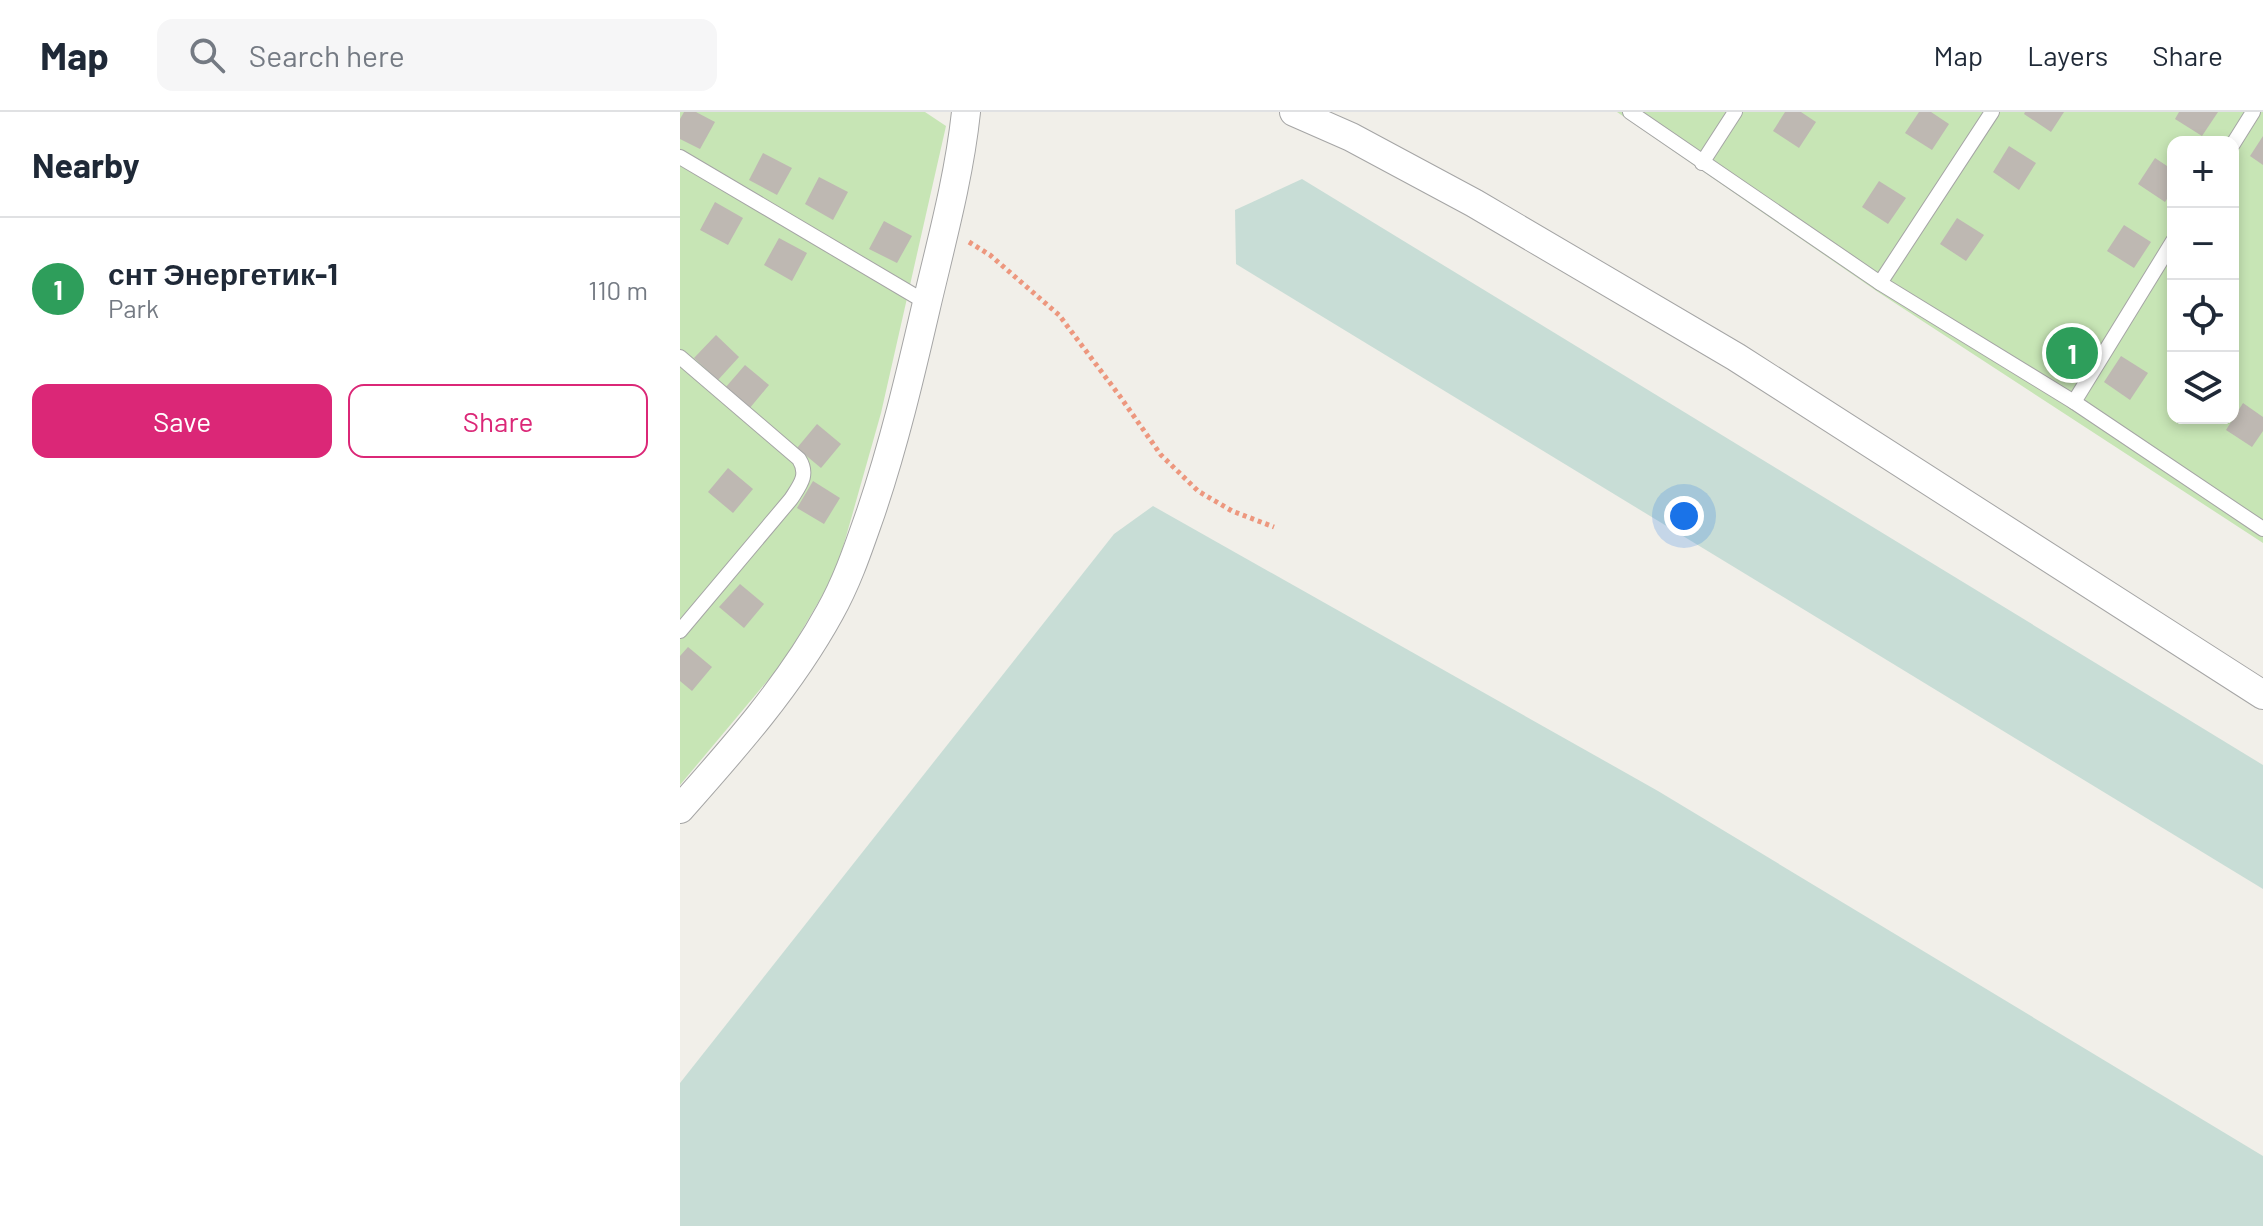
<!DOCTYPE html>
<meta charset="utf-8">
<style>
:root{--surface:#fff;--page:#f6f6f7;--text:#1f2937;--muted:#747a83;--line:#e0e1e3;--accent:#db2777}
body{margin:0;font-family:Barlow,sans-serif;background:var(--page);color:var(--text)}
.controls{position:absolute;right:24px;top:24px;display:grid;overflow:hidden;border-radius:16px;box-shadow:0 4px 12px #0003}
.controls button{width:72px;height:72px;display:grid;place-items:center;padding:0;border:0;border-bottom:2px solid var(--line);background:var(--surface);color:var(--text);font:40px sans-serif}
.you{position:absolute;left:1004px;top:404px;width:28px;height:28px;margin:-20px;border:6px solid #fff;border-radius:50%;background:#1a73e8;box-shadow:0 0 0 12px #1a73e833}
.badge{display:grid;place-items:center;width:52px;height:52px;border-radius:50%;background:var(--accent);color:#fff;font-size:26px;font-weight:700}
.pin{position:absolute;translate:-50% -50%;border:4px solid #fff;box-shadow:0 2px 8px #0006}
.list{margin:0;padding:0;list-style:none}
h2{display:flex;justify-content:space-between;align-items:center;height:104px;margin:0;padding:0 32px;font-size:34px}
h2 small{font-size:26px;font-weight:400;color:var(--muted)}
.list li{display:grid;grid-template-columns:52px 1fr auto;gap:24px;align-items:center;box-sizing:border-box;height:144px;padding:0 32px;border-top:2px solid var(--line)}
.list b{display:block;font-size:30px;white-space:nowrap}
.list p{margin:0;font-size:26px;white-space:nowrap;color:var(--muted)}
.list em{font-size:26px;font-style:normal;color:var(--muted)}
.actions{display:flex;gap:16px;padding:24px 32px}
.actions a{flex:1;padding:18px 0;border:2px solid var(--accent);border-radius:16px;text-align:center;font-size:28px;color:var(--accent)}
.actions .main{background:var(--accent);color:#fff}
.icon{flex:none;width:44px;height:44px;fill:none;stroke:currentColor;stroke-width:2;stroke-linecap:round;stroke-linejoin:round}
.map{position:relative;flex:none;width:1583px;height:1114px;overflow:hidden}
header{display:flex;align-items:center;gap:48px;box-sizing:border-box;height:112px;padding:0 40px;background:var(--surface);border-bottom:2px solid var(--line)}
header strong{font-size:38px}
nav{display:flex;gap:44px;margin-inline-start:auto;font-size:28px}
.search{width:560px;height:72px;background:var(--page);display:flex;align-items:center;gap:20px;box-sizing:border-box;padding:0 28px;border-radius:16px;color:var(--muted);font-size:30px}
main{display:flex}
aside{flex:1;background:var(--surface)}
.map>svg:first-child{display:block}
</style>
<header>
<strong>Map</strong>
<div class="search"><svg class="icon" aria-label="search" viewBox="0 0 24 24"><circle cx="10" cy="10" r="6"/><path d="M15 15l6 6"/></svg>Search here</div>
<nav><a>Map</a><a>Layers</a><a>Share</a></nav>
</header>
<main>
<aside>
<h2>Nearby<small></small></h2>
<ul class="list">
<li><span class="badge" style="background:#2e9e5b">1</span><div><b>снт Энергетик-1</b><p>Park</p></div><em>110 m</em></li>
</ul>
<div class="actions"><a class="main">Save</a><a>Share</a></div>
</aside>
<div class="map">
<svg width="1583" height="1114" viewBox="0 0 1583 1114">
<rect width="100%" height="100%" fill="#f1efe9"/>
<g fill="#c7e5b5" fill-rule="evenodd">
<path d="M0,0h245l21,14 -65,287 -45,159 -52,89 -104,124z"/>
<path d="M937,0h646v431l-385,-251zM1493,30h60v276h-60z"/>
</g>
<g fill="#c8ddd6">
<path d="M622,67l961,586v124l-1027,-625 -1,-54z"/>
<path d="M473,394l505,285 605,365v70h-1583v-143l434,-549z"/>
</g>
<g fill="#beb8b2">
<path d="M4,0h12l19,10 -15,27 -20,-10v-20z"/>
<path d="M1105,0h16l15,10 -17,26 -26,-17z"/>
<path d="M1239,0h12l18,12 -17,26 -27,-17z"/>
<path d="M1345,0h39l-13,20 -27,-18z"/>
<path d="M1499,0h39l-16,24 -27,-17z"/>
<path d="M1583,24v29l-13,-9z"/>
<path d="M1329,34l27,17 -17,27 -26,-18z"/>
<path d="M83,41l29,15 -15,27 -28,-15z"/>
<path d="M1475,46l18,12v20l-8,12 -27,-18z"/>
<path d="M139,65l29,15 -15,28 -28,-16z"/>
<path d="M1199,69l27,17 -18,26 -26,-17z"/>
<path d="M35,90l28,16 -15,27 -28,-15z"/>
<path d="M1277,106l27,17 -18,26 -26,-17z"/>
<path d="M204,109l28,15 -15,27 -28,-14z"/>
<path d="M1444,113l27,17 -17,26 -27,-17z"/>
<path d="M99,126l28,15 -15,28 -28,-16z"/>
<path d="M36,223l23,22 -21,23 -24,-22z"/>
<path d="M1441,244l27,17 -18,27 -26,-18z"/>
<path d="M65,253l24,20 -20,24 -24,-21z"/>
<path d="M1563,291l20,14v14l-11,16 -26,-17z"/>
<path d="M137,312l24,20 -20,24 -24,-20z"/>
<path d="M48,356l25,21 -20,24 -25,-21z"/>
<path d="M133,369l27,17 -16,26 -27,-16z"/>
<path d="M60,472l24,20 -20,24 -25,-21z"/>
<path d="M8,535l24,20 -20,24 -12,-10v-25z"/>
</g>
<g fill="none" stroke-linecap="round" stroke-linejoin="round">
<defs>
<g id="service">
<path d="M950,0l250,171 194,119 189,127"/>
<path d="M1553,32l20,-32"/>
<path d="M0,45l247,146"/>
<path d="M1022,51l33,-51"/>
<path d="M1200,171l112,-171"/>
<path d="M0,245l119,102c10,16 1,26 -8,40l-111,132"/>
<path d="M1394,290l99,-161"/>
</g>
<g id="minor">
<path d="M614,0l57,25 123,66 262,154 527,338"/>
<path d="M0,697c55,-62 110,-124 150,-197 18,-32 29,-66 41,-100 23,-68 39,-136 55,-205 15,-64 33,-129 40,-195"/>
</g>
</defs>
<use href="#service" stroke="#a5a5a5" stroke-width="16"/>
<use href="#minor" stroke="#a5a5a5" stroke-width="30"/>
<path stroke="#ed977e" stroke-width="5" stroke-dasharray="4 4" stroke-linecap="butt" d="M289,130l21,13 69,60 60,80 42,60 37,36 34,20 42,16"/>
<use href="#service" stroke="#fff" stroke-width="14"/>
<use href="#minor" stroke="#fff" stroke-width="28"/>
</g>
</svg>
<div class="controls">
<button>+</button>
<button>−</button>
<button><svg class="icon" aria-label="locate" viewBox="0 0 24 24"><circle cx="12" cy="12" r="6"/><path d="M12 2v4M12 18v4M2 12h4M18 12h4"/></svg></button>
<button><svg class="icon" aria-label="layers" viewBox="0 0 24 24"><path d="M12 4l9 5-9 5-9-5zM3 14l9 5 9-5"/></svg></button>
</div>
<div class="you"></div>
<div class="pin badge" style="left:1392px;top:241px;background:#2e9e5b">1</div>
</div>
</main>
